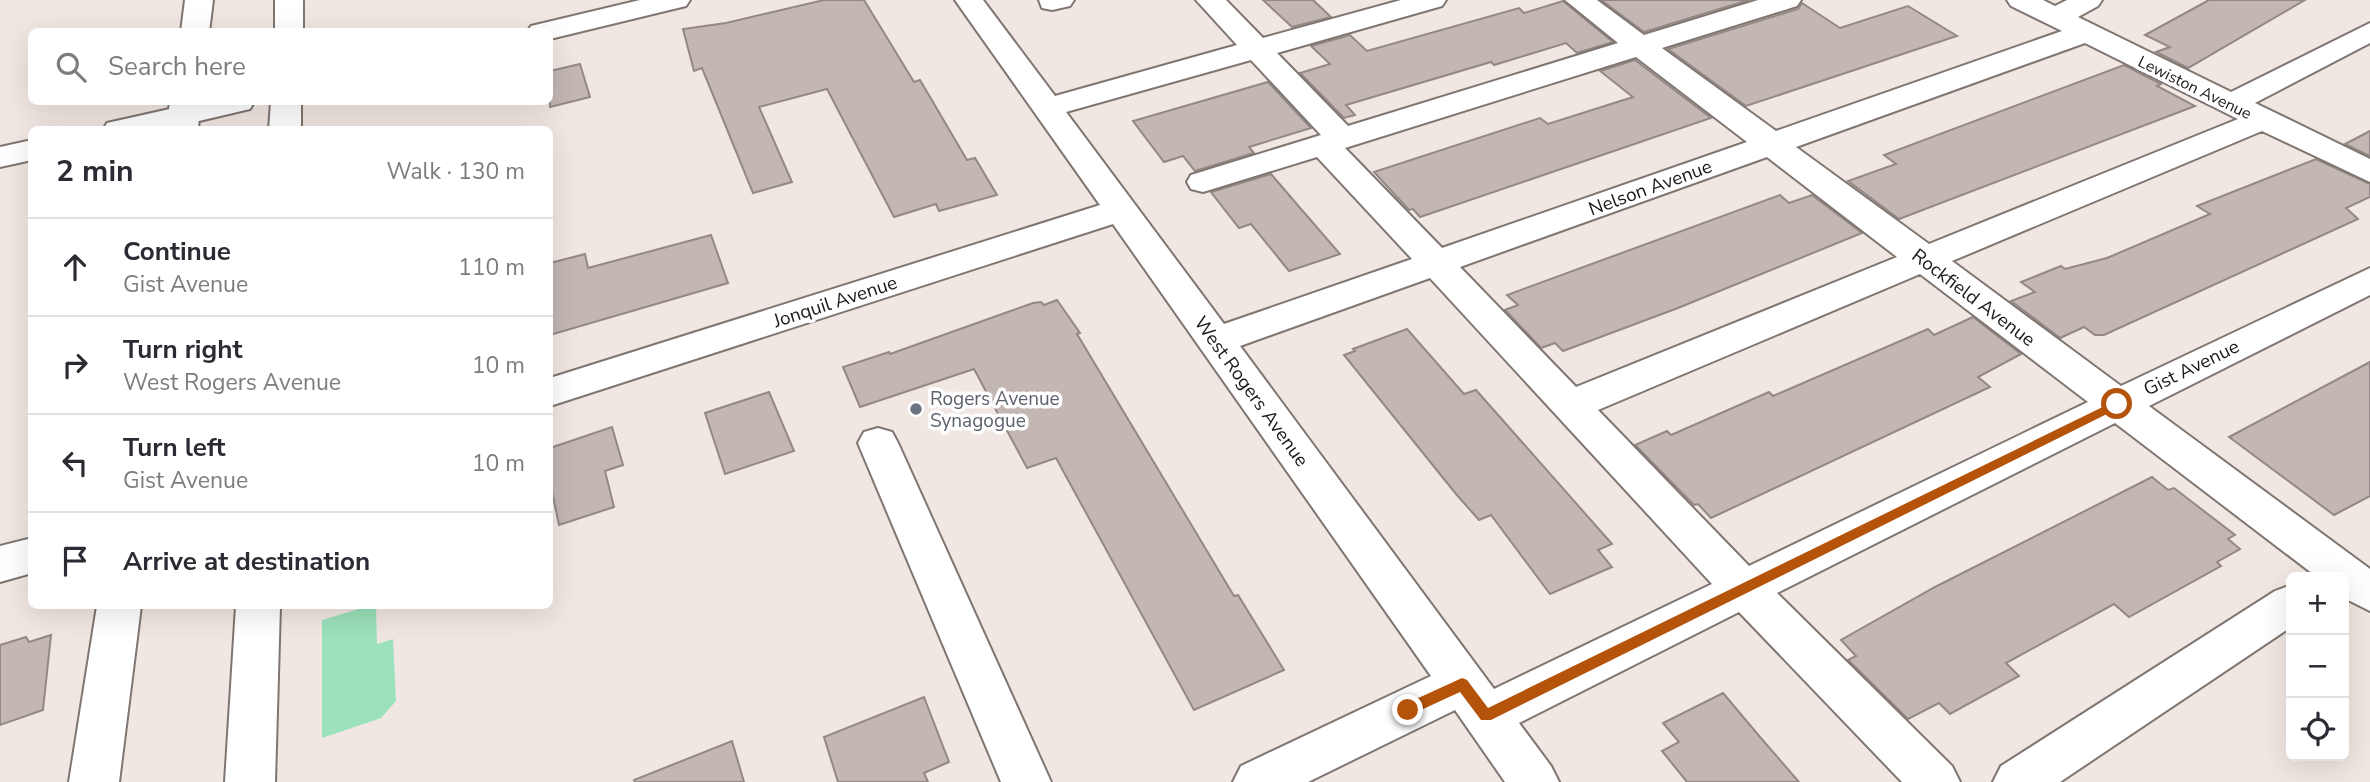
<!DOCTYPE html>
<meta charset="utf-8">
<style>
:root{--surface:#fff;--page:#f2f2f3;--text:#2b2b33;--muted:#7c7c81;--line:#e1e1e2}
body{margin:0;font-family:"Nunito Sans",sans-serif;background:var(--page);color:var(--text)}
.controls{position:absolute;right:21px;bottom:21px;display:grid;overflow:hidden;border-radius:10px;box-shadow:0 7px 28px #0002}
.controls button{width:63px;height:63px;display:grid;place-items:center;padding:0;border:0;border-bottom:2px solid var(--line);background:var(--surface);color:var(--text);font:35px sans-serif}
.stop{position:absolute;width:21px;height:21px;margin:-16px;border:5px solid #b45309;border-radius:50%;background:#fff}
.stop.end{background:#b45309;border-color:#fff;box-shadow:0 2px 7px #0008}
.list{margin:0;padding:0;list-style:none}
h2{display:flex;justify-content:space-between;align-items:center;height:91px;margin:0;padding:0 28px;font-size:30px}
h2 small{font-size:23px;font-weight:400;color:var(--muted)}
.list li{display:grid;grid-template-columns:46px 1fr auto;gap:21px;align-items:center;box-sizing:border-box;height:98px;padding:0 28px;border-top:2px solid var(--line)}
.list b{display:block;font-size:26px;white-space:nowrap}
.list p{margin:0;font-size:23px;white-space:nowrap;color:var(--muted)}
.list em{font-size:23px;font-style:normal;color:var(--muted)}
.icon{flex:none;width:38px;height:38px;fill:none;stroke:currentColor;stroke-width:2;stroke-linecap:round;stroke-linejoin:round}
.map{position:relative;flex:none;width:2370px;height:782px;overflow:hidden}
.search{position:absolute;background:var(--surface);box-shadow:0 7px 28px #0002;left:28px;top:28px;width:525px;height:77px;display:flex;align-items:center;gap:18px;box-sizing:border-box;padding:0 24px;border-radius:10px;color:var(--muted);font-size:26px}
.panel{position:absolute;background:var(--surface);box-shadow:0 7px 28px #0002;left:28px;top:126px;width:525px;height:483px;border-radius:10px}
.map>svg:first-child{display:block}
</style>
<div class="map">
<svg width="2370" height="782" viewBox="0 0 2370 782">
<rect width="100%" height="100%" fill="#f1e7e2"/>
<path fill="#9be1bb" d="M369,606h7l1,38 16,-5 3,62 -15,17 -59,20v-118z"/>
<g fill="#c3b7b4" stroke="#938885" stroke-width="2">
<path d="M824,0h40l50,82 6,-2 47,80 8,-2 22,37 -58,16 -3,-7 -42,13 -67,-128 -68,18 33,75 -39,11 -51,-125 -8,3 -11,-42 43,-6z"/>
<path d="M1263,0h50l18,17 -39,10z"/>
<path d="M1601,0h148l-105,32z"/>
<path d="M2209,0h96l-117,68 -32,-16 14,-5 -25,-12z"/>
<path d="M1563,1l50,41 -36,11 -11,-10 -72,22 -3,-3 -145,43 9,10 -11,3 -44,-45 30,-9 -19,-18 39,-11 17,16 152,-43 5,5z"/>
<path d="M1802,3l38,25 68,-22 49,30 -211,70 -78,-57 130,-40z"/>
<path d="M1635,60l76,58 -291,99 -7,-8 -4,1 -35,-38 166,-54 8,6 85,-27 -33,-26z"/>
<path d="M580,64l10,33 -40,10v-36z"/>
<path d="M2124,65l37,19 -4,2 38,20 -296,113 -51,-38 48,-17 -12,-9z"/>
<path d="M1268,82l43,46 -62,19 5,6 -59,18 -12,-15 -19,6 -31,-41z"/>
<path d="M2370,131v25l-25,-12z"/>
<path d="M2316,159l54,25v13l-24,11 12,11 -254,116h-9l-11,-8 -24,11 -49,-37 24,-9 -14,-10 40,-16 4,3 42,-11 103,-44 -13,-8z"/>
<path d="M1271,174l30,35 39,45 -51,17 -38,-47 -12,4 -28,-36z"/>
<path d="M1780,195l9,8 23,-8 50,38 -184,75 -115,43 -8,-8 -14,5 -36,-38 13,-5 -11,-10z"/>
<path d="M711,235l17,48 -178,52v-72l35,-9 3,14z"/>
<path d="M1057,300l23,33 -3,1 157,262 4,-1 46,75 -90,40 -138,-252 -29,10 -53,-99 -114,38 -17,-40 46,-15 1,2 143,-51 8,-1 3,3z"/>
<path d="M1973,317l48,37 -43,23 12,10 -279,131 -13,-14 -4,1 -59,-60 32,-14 4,4 98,-43 4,4 155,-67 6,6z"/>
<path d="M1407,329l57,65 12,-4 136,154 -14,6 14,17 -62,27 -59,-79 -12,5 -23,-26 -112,-139 11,-4 -2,-2z"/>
<path d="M2370,362v134l-36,19 -105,-78z"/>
<path d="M769,392l25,59 -69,23 -20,-61z"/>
<path d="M612,427l11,38 -18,6 9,36 -55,18 -9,-43v-34z"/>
<path d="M2152,477l16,13 6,-2 61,47 -7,4 12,10 -23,13 4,4 -92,51 -15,-13 -108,59 13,13 -69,38 -11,-11 -31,16 -60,-59 8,-4 -15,-16 94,-53z"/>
<path d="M51,635l-8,75 -43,15v-80l26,-8 3,5z"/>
<path d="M1723,693l37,44 39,45h-112l-25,-31 17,-9 -16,-19z"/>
<path d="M924,697l25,65 -25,11 4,9h-90l-14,-45z"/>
<path d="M732,741l12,41h-109l-1,-2z"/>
</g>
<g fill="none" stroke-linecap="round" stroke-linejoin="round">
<defs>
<g id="minor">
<path d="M640,0h50l-4,6 -136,33v-7h-23l4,-6z"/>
<path d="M955,0h28l72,96 182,-51 -41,-45h30l37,38 138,-38h45l-4,6 -165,47 71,73 270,-83 -53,-43h32l47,35 114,-35h43l-4,6 -135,42 114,83 286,-100 -51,-25 -4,-6h36l12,6 12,-6h35l-4,6 -20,11 153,75 139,-69v20l-115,60 115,56v23l-108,-51 -310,130 169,125 249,-118v27l-221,111 221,163v42l-26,-13v-21h-27l-202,-154 -338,170 175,173 8,16h-58l-163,-170 -220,111 32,43 8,16h-54l-50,-72 -147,72h-75l8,-16 190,-90 -318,-452 -563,182v-28l550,-173zM2085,43l153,76 -309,125 -133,-97zM1636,57l111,85 -305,106 -97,-100zM1251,60l70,75 -130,40 -4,7 4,7 12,3 114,-35 95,102 -188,65 -158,-212zM1767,157l130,100 -321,130 -116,-120zM1920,274l168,128 -339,164 -151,-156zM1430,278l282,306 -218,105 -254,-343z"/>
<path d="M1039,0h35l-4,6 -18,4 -10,-2z"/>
<path d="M201,102h53l-4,7 -89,21h-58l4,-7z"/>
<path d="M32,140v20l-32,7v-20z"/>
<path d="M878,428l14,4 6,11 153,339h-50l-143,-339 6,-11z"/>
<path d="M32,538v35l-32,9v-36z"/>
<path d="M2291,585v42l-231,155h-67l8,-16 274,-175z"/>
</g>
<g id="major">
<path d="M185,0h28l-4,32h-28z"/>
<rect x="275" y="0" width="28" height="32"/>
<path d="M170,102h30l-2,28h-32z"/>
<path d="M271,102h30v28h-32z"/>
<path d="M97,606h44l-22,176h-50z"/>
<path d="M236,606h44l-5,176h-50z"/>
</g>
</defs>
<use href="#minor" stroke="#7f7671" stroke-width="4"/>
<use href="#major" stroke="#7f7671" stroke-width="4"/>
<use href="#minor" fill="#fff" fill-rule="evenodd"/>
<use href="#major" fill="#fff" fill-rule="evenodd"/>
</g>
<path fill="#b45309" d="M2117,400l6,4 -2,3 -630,313h-10l-21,-28 -52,24 -7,-6 2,-5 59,-27 5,2 21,28z"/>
<circle fill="#6b7280" stroke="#fff" stroke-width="2.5" cx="916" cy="409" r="7"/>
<g text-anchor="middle" stroke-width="7" stroke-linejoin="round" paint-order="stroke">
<g font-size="16" fill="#1c1917" stroke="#fff">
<text transform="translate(2195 87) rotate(26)" y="6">Lewiston Avenue</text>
</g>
<g font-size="19" fill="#1c1917" stroke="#fff">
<text transform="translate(1650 187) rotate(-20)" y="7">Nelson Avenue</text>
<text transform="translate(1974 297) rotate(37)" y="7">Rockfield Avenue</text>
<text transform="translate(835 301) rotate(-18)" y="7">Jonquil Avenue</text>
<text transform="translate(2191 367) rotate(-26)" y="7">Gist Avenue</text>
<text transform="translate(1252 391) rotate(54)" y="7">West Rogers Avenue</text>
</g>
<g font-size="19" fill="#5b616d" stroke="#fff" text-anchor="start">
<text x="930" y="405">Rogers Avenue<tspan x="930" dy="22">Synagogue</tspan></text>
</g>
</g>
</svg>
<div class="controls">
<button>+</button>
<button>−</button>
<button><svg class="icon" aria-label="locate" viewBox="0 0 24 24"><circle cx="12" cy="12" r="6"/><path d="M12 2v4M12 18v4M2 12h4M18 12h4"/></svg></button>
</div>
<div class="stop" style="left:2117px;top:404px"></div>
<div class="stop end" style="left:1408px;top:710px"></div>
<div class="search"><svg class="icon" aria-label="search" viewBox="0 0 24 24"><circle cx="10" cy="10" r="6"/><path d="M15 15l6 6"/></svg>Search here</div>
<section class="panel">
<h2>2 min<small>Walk · 130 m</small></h2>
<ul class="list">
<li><svg class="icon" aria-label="ahead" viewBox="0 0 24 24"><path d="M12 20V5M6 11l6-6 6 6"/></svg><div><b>Continue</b><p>Gist Avenue</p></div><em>110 m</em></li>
<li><svg class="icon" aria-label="right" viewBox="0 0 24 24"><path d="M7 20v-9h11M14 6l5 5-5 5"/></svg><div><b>Turn right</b><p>West Rogers Avenue</p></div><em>10 m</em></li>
<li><svg class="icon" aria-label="left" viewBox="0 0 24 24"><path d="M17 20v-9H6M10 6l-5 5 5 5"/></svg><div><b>Turn left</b><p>Gist Avenue</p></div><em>10 m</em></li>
<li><svg class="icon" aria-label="arrive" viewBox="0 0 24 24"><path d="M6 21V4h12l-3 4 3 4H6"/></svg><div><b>Arrive at destination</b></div></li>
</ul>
</section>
</div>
